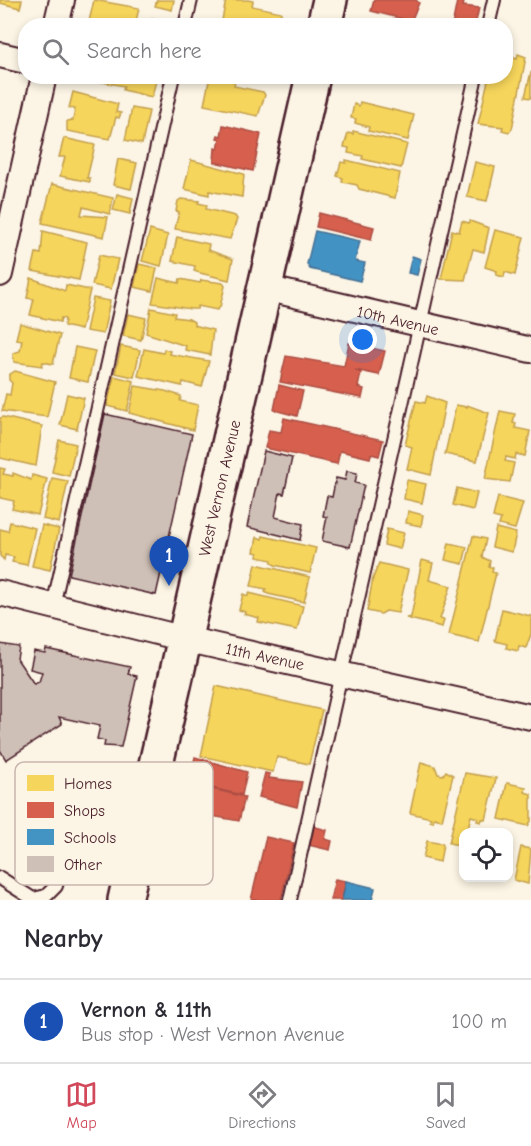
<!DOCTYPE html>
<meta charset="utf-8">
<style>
:root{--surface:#fff;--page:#f2f2f3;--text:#2b2b33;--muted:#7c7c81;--line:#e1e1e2;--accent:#d1495b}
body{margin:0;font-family:"Comic Neue",sans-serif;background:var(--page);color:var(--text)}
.controls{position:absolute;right:18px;bottom:18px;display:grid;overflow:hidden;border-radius:12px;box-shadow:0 3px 9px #0003}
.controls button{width:54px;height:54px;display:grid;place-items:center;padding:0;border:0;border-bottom:2px solid var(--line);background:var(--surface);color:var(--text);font:30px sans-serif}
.you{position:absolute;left:363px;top:340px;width:21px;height:21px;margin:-15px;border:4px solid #fff;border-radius:50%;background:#1a73e8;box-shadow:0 0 0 9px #1a73e833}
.badge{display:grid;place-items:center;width:39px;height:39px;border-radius:50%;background:var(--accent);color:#fff;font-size:20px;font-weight:700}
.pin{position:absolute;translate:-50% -50px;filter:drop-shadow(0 2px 3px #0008)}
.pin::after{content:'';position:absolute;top:32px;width:21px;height:18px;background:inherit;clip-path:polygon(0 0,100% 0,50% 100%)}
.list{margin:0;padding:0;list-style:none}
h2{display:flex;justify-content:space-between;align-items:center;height:78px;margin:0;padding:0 24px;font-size:26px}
h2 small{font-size:20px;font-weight:400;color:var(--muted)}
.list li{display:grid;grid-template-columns:39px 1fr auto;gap:18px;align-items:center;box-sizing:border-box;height:84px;padding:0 24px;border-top:2px solid var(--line)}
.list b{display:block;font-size:22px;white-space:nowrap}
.list p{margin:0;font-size:20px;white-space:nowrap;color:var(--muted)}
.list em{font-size:20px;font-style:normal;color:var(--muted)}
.icon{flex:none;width:33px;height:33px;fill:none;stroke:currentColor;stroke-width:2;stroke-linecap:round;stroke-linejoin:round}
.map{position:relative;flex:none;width:531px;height:900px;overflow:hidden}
.search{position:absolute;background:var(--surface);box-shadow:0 3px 9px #0003;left:18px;right:18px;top:18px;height:66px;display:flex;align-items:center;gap:15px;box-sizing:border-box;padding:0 21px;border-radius:24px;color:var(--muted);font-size:22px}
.sheet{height:162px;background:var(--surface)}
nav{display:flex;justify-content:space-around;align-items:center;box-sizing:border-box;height:84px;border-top:2px solid var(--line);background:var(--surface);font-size:16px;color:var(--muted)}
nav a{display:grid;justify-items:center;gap:3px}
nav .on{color:var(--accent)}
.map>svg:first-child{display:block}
</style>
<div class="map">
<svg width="531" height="900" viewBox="0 0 531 900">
<rect width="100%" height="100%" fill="#fcf5e5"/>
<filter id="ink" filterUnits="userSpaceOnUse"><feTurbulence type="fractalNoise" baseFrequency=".0167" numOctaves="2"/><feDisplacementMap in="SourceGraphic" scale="12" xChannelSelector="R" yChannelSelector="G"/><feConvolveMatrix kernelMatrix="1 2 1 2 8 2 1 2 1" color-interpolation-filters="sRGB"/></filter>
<g filter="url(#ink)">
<g fill="#f6d55c" stroke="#c29e4d" stroke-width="1.5">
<path d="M0,0h22l-2,8 -20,-5z"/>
<path d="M94,0l45,8 -4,18h-47z"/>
<path d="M157,0h17l-2,10 -17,-4z"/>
<path d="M226,0h22l5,1 -1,5 29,6 -1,14 -59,-1z"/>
<path d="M152,19l17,4v3h-18z"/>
<path d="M518,54l8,3 -14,72 -3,3 -7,-2 1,-3 -25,-3 11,-48h17v-20l11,3z"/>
<path d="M531,72v26l-6,-1z"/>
<path d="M157,76l-5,21 -29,-7 1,-4 -48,-9z"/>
<path d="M210,76l25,5 -1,5 29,6 2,3 -7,21 -54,-11z"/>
<path d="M73,92l45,12 -2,8 5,1 -2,5 -3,-1 -6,22 -43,-8v-10l6,-1 2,-11 -6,-1z"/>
<path d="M360,102l54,13 -6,25 -40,-9 1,-4 -14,-4 1,-4 -5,-1 3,-14 5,2z"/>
<path d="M132,108l17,3 -7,33 -17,-4z"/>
<path d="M353,131l54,13 -6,24 -39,-9 1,-3 -15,-3 1,-5 -5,-1 4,-14 5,1z"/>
<path d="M64,138l31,7 -8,33h3v4l-30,-6 5,-19h-6z"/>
<path d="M118,159l19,4 -6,26 -18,-4z"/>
<path d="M191,160l53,14 -2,23 -33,-6v4l-25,-6z"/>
<path d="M346,160l54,13 -5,25 -36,-9 -2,-4 -15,-3 1,-4 -6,-2 4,-14 5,1z"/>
<path d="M475,162l20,5 -8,34 -20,-4z"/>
<path d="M52,184l61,14 -3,16 -27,-7 -2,8 27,2 -4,20 -62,-14z"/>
<path d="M117,194l16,4 -3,16 -17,-4z"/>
<path d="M181,199l18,2 -1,2 9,2 -1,4 29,7 2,3 -7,20 -55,-10 4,-17 -3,-1 2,-10z"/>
<path d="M462,221l7,2 1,-2 19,7 -5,24 -11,-3 -8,31 -24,-1 11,-49 7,2z"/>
<path d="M150,230l18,5 -7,31 -19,-5z"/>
<path d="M495,230l29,7 -9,38 -10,-3 -1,5 -8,-2 1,-4 -12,-4z"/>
<path d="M43,231l44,11 -8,38 -47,-9 4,-18 5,1z"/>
<path d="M177,237l32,7 -1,6 25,9 -4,21 -29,-7 -6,-2 1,-5 -23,-5z"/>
<path d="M99,255l19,4 -7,30 -19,-4z"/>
<path d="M139,264l18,4 -5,23 -18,-4z"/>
<path d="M31,278l34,13 1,-6 24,5 -9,40 -17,-4 1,-7 -4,-1 -1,4 -30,-7 4,-16 -7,-1z"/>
<path d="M158,278l21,5 1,-4 20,4 1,-3 22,3 2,3 -5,21 -3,3 -19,-4 -1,3h-6l-39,-6z"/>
<path d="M93,298l17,3 -7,33 -17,-3z"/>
<path d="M151,308l24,5 -1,4 15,2 5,3v3l19,5 -3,25 -25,-5 1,-4 -40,-13z"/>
<path d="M128,314l18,4 -5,22 -18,-4z"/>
<path d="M20,323l40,12 -7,29 -10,-2 -1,4 -28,-4 -1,-9 7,-2 2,-11 -6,-1z"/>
<path d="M121,346l19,4 -6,27 -19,-4z"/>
<path d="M75,347l20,4 -7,31 -19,-4z"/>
<path d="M144,349l19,4 1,-4 6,2 -1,3 40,7 -7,26 -19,-5 -1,4 -44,-10z"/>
<path d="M15,371l40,11 -8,35 -45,-6 4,-17 4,1 2,-12 -3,-3v-5z"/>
<path d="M114,376l20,5 -7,30 -20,-5z"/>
<path d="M135,386l30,5 16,5 -1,5 18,4 -5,25 -64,-17z"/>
<path d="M67,394l17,4 -7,31 -17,-4z"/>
<path d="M427,396l18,7 -14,72 -24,-6 5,-22 -7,-2 11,-44 9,2z"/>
<path d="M456,405l11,2v-2l22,8 -12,48 -32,-7z"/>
<path d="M500,411l15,3 -2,9 3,1 -1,4 15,3 -5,25 -9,-2 -1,5 -9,-2 -1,4 9,2 -4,19 -25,-3z"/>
<path d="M3,417l39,9 -6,40 -36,-8v-40z"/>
<path d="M59,440l17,4 -7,32 -17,-4z"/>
<path d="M0,468l5,1 -2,5 10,2v-3l18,7 1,-5 15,4 -9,36 -26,-6 2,-8 -14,-3z"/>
<path d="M52,478l16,3 -9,42 -16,-4z"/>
<path d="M407,480l19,4 -4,19 -18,-4z"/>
<path d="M457,488l20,5 -4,17 -20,-5z"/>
<path d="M498,497l25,6 -8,26 -16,-4 2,-6 -8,-2z"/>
<path d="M408,511l15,4 -2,11 -15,-3z"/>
<path d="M10,522l25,6 -8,37 -15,-3 2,-5 -9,-2 -1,5 -4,-4v-27l8,2z"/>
<path d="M42,525l17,4 -9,41 -18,-4z"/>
<path d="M496,528l20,5 -4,19 -20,-5z"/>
<path d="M387,529l17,4 -4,16 -16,-4z"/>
<path d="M263,536l53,12 -6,25 -35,-8 -3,-2v-3l-15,-3 1,-4 -4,-1 3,-15 5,2z"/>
<path d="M473,536l13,3 -4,18 8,4 -1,6h4l-1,5 4,1 -17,69 -30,-7z"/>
<path d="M449,543l18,4 -4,17 -18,-4z"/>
<path d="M422,560l11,3 -4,17 22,6 -11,33 4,1 -2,7 -36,-9 5,-1z"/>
<path d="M379,563l29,7 -10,43 -12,-2 -5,3 -14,-3 6,-33z"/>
<path d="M256,564l54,13 -6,25 -36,-8 -3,-2 1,-3 -15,-3z"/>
<path d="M249,593l54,13 -6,24 -39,-8 1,-4 -15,-4 1,-2 -6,-2 4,-16 5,2z"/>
<path d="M502,609l29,7v18l-5,14 -7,-2 -1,5 -12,-3 1,-4 -12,-3z"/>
<path d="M216,686l106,24 -13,54 -32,-7 -4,15 -72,-16z"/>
<path d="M421,762l14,4 3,8 5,1 3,-4 7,4 -11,45 -8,-2 -1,4 -3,-1 1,-3 -21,-5z"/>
<path d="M465,773l31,5 -10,42 -4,-1 -1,3 -4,-1 1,-3 -7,-2 -4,16 -6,4 -2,9 -10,-2z"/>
<path d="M507,783l19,4 -1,5 6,2v27l-3,5 -29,-7z"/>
<path d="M427,841l16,3 -3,18 -17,-4z"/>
<path d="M521,847l10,2 -3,35 -14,-4z"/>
</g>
<g fill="#d6604d" stroke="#ac4c43" stroke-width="1.5">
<path d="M374,0h42l3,3 -8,18 -40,-10z"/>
<path d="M457,1l7,1 -1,4 16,2 -4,18h-23z"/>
<path d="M223,125l38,9 -8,37 -39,-9 1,-14 3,1 2,-10 -3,-1 1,-3 3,1z"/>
<path d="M319,213l55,14 -3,13 -55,-13z"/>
<path d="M349,343l36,8 -6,24 -24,-5 6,3 -3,14 6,2 -2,9 -82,-16 6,-26 58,10z"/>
<path d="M279,385l24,6 -6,25 -23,-6z"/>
<path d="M284,418l99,22 -4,16 -8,-2 -1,4 -30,-7 -3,13 -72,-16 4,-18 12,2z"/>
<path d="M195,757l52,15 -5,23 -53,-12z"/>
<path d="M265,773l5,1 -1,4 33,4 -5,25 -38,-10z"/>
<path d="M189,783l56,14 -6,24 -56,-10z"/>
<path d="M312,826l15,4 -2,9 7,2 -2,9 -22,-5z"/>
<path d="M266,837l28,6 -13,57h-30z"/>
<path d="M335,879l11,2 -4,19h-12z"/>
</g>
<g fill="#4393c3" stroke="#457095" stroke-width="1.5">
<path d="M315,231l45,10 -5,20 10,2 -5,18 -50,-12 -3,-5z"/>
<path d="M412,256l9,3 -4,16 -9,-2z"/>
<path d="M346,881l29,7 -3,12h-30z"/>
</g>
<g fill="#cfc0b7" stroke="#4a1f2b" stroke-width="1.5">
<path d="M105,414l87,20 -36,161 -87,-20z"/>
<path d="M264,451l28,7 -8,36 -4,-1 -5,24 28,7 -3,16 -53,-13z"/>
<path d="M347,471l10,2 -2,10 9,2 -14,62 -28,-6 5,-24 -4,-1 4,-20 5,1 4,-19 9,2z"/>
<path d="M0,644l19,3 -2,12 17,25 5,-2 3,-10 -12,-3 4,-18 11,2 1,-4 84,18 -2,7 9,2 -16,71 -17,-1 1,-5 -8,-2 3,-13 -41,-9 3,7 -56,36 -6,-10z"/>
</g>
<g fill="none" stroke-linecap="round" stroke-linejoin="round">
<defs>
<g id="lane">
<path d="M185,26l6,-26"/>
<path d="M488,26l6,-26"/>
<path d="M53,606l120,-530"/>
<path d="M0,878l33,21 13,-3 10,-10 21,-92 68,16"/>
<path d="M290,900l186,-824"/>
</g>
<g id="street">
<path d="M56,26l6,-26"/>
<path d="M0,55l26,6"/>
<path d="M0,274l44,-198"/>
<path d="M265,288l266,62"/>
<path d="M0,593l185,46 346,78"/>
</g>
<g id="secondary">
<path d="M324,26l6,-26"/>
<path d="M125,900l188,-824"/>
</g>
</defs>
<use href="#lane" stroke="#4a1f2b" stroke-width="16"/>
<use href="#street" stroke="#4a1f2b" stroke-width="28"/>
<use href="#secondary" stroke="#4a1f2b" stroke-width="38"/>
<use href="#lane" stroke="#fcf5e5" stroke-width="12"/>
<use href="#street" stroke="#fcf5e5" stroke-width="24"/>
<use href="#secondary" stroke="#fcf5e5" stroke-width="33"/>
</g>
</g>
<g text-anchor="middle" stroke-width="6" stroke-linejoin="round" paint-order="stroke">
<g font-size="16" fill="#4a1f2b" stroke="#fcf5e5">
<text transform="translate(398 320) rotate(13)" y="6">10th Avenue</text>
<text transform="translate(219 488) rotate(-77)" y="6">West Vernon Avenue</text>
<text transform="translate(265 656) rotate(12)" y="6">11th Avenue</text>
</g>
</g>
<rect x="15" y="762" width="198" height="123" rx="9" fill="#fcf5e5" stroke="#c7b5ad" stroke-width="1.5"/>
<rect x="27" y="775" width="27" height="16" fill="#f6d55c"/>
<rect x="27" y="802" width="27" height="16" fill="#d6604d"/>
<rect x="27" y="829" width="27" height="16" fill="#4393c3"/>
<rect x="27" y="856" width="27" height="16" fill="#cfc0b7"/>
<g font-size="16" fill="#4a1f2b">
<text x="64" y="789">Homes</text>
<text x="64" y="816">Shops</text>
<text x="64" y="843">Schools</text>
<text x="64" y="870">Other</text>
</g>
</svg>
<div class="controls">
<button><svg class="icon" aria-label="locate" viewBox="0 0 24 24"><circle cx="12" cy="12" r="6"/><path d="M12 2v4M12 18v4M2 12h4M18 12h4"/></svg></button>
</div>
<div class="you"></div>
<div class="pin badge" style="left:169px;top:586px;background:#1a4fb4">1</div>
<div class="search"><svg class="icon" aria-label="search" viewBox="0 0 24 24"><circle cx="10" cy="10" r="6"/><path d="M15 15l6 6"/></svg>Search here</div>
</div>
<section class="sheet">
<h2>Nearby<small></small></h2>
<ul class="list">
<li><span class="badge" style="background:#1a4fb4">1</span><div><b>Vernon &amp; 11th</b><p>Bus stop · West Vernon Avenue</p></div><em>100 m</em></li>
</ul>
</section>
<nav>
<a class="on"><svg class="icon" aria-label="map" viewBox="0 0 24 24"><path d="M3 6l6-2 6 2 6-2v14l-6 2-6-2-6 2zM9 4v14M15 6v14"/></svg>Map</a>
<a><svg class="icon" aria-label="directions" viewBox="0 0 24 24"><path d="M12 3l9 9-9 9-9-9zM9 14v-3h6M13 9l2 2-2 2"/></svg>Directions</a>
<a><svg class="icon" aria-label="saved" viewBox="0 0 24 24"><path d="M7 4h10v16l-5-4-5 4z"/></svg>Saved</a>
</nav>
